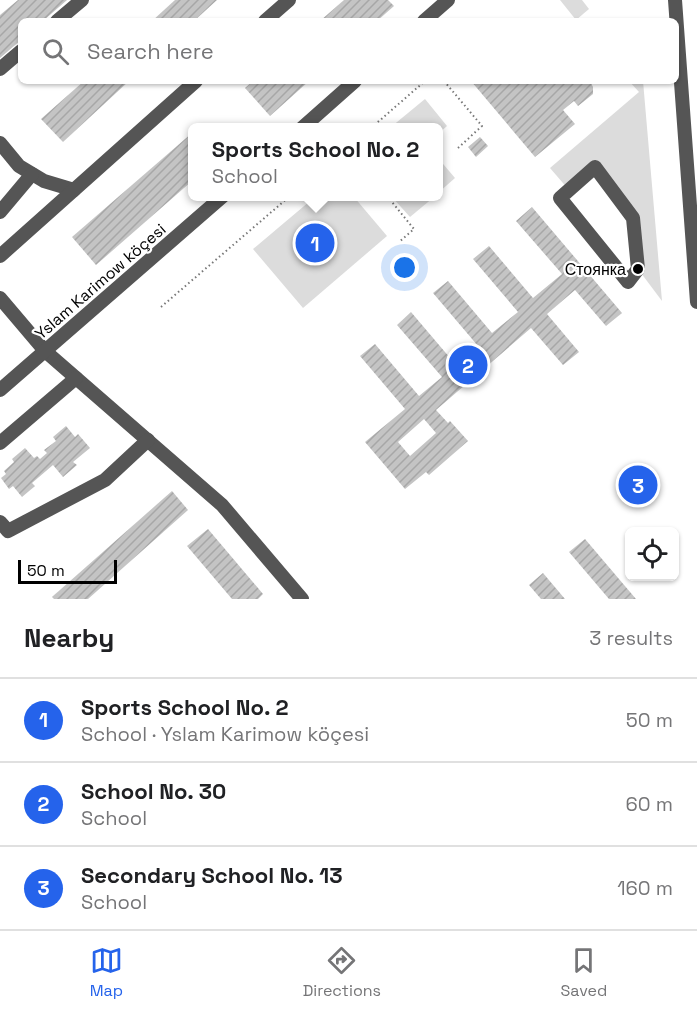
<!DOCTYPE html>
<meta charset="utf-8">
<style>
:root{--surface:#fff;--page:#f6f6f6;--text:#202124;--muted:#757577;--line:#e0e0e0;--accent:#2563eb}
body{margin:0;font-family:"Space Grotesk",sans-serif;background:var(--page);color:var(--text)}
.controls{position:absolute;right:18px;bottom:18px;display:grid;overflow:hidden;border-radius:9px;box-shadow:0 2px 4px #0004}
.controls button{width:54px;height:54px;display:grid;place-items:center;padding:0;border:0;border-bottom:2px solid var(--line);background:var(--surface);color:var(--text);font:30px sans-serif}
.scale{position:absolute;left:18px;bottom:15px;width:99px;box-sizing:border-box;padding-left:6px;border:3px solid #000;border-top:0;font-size:16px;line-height:21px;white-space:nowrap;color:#000;-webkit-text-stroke:4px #fff;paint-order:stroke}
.you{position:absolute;left:405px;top:268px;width:21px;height:21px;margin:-15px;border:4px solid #fff;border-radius:50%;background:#1a73e8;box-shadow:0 0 0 9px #1a73e833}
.badge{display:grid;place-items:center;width:39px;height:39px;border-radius:50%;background:var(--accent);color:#fff;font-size:20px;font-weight:700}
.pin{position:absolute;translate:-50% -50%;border:3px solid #fff;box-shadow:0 2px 6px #0006}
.popup{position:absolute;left:188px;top:123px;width:255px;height:78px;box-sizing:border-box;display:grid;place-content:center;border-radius:9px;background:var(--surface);filter:drop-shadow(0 2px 4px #0005);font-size:20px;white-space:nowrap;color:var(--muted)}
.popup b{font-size:22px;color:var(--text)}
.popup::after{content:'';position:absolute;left:50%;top:100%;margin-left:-12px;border:12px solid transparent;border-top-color:var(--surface)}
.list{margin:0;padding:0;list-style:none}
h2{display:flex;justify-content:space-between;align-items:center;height:78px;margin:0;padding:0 24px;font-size:26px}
h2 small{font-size:20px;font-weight:400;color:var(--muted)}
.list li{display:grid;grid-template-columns:39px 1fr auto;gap:18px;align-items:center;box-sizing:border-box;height:84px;padding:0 24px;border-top:2px solid var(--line)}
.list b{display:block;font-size:22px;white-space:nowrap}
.list p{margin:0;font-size:20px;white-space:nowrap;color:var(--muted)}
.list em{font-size:20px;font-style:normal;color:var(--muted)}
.icon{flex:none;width:33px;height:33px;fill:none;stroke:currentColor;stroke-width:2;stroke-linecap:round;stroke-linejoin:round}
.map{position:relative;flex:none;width:697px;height:599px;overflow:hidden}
.search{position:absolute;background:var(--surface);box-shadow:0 2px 4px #0004;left:18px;right:18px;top:18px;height:66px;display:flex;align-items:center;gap:15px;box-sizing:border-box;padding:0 21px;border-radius:9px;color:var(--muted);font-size:22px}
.sheet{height:330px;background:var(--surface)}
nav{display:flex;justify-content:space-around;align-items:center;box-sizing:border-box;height:84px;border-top:2px solid var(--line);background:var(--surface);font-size:16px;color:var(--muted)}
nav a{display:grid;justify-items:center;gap:3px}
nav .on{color:var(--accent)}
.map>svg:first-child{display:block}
</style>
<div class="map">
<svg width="697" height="599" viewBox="0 0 697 599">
<defs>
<pattern id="building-hatch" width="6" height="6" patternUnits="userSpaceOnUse" patternTransform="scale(1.5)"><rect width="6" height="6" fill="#c4c4c4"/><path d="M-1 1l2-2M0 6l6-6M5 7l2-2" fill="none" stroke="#a7a7a7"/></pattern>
</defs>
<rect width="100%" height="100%" fill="#fff"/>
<g fill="#dcdcdc">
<path d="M560,0h22l7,9 -13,11z"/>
<path d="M629,81h14l19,220 -24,-32 -5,-51 -38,-50 -26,22 -19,-22 89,-76z"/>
<path d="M425,99l22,27 -9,8v-6l-47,-1z"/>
<path d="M438,158l17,20 -17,15z"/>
<path d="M316,196l38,1 33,39 -84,72 -50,-59z"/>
<path d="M392,197h42l-24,20z"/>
</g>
<g fill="url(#building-hatch)" fill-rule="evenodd">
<path d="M18,0h49l-24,21h-22v19l-21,18v-43z"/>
<path d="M175,0h42l-23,21h-42z"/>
<path d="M344,0h44l6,6 -17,15h-57z"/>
<path d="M84,81h45l-66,61 -22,-23z"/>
<path d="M253,81h56l-39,35 -25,-28z"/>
<path d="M471,81h119l3,6v7l-15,12 -4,-5 -11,9 12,14 -40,33z"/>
<path d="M192,133v48l-96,84 -24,-28z"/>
<path d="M480,137l8,9 -12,11 -8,-10z"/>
<path d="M532,207l90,106 -16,13 -31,-36 -28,24 32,38 -16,13 -32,-37 -95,82 12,13 2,-2 18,20 -39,34 -3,-3 -21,17 -40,-47 40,-33 -45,-53 15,-12 44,52 23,-19 -45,-52 14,-13 45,53 22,-19 -45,-53 15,-12 44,52 26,-21 -45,-53 16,-13 44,52 29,-24 -46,-53zM424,419l12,14 -26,23 -12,-14z"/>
<path d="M66,426l9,11 3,-3 12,14 -17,14 4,3 -14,12 -10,-12 -21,18 3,3 -13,11 -9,-11 -4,3 -8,-11 5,-4 -2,-3 10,-9 -2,-3 13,-11 9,10 3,-2 3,3 7,-6 -3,-3 12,-9 -3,-4z"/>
<path d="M172,491l16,19 -100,89h-34l-2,-2z"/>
<path d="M208,529l55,65 -5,5h-26l-45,-53z"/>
<path d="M585,539l51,60h-27l-40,-47z"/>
<path d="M543,573l22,26h-24l-12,-14z"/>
</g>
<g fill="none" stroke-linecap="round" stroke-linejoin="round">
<g stroke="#777" stroke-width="2" stroke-dasharray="1.5 3" stroke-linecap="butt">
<path d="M444,81l38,45 -24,22"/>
<path d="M371,128l54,-47"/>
<path d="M387,196l27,33 -15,13"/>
<path d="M161,307l129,-111"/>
</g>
<g stroke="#555" stroke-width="14">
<path d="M675,0l22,302"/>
<path d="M57,21l25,-21"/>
<path d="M265,21l24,-21"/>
<path d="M424,21l24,-21"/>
<path d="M0,69l21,-18"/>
<path d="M302,128l53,-47"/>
<path d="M0,143l19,23 25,15 30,9"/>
<path d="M595,167l38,51 5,51 -10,13 -68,-84z"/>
<path d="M0,212l32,-38"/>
<path d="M0,256l196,-175"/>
<path d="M0,298l45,53 177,154 80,94"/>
<path d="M0,390l223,-194"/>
<path d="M0,443l76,-65"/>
<path d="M0,522l8,9 97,-51 43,-40"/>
</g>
</g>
<circle fill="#000" stroke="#fff" stroke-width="2" cx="638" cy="269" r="6"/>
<g text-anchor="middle" stroke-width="4.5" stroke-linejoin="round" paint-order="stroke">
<g font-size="16" fill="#000" stroke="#fff" text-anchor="end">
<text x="626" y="275">Стоянка</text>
</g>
<g font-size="16" fill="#000" stroke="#fff">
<text transform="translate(100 281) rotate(-41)" y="6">Yslam Karimow köçesi</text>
</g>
</g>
</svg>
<div class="controls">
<button><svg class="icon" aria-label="locate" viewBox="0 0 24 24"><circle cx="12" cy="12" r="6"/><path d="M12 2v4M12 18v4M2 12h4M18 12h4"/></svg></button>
</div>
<div class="scale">50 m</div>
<div class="you"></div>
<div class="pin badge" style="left:315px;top:243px">1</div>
<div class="popup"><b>Sports School No. 2</b>School</div>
<div class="pin badge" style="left:468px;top:365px">2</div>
<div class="pin badge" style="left:638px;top:485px">3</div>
<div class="search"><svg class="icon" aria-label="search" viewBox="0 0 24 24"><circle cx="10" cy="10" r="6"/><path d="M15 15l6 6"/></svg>Search here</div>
</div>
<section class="sheet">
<h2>Nearby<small>3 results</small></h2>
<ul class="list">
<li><span class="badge">1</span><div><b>Sports School No. 2</b><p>School · Yslam Karimow köçesi</p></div><em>50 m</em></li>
<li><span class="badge">2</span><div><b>School No. 30</b><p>School</p></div><em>60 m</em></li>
<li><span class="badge">3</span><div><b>Secondary School No. 13</b><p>School</p></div><em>160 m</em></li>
</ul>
</section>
<nav>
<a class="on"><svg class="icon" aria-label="map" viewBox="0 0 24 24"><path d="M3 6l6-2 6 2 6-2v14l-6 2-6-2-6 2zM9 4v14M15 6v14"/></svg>Map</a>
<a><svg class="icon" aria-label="directions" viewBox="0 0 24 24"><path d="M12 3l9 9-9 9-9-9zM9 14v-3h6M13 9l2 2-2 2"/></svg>Directions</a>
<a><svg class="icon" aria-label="saved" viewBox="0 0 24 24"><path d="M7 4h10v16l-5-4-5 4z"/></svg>Saved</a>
</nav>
